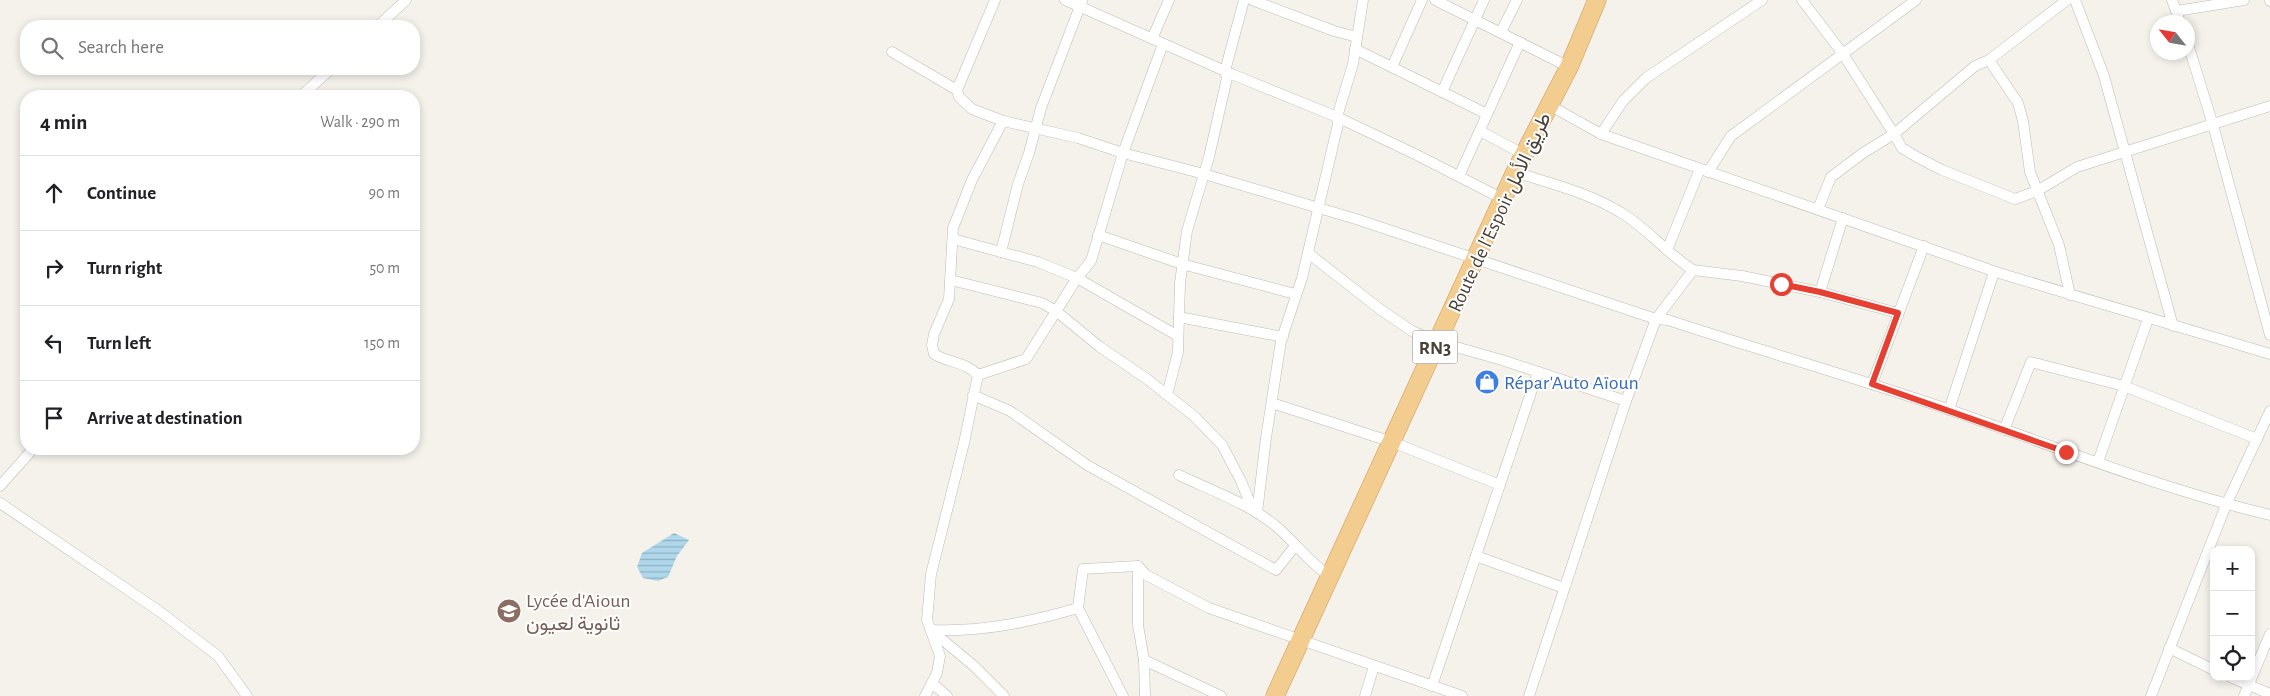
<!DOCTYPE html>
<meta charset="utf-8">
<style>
:root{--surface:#fff;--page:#f2f2f2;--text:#202124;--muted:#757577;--line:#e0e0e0}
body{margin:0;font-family:"Alegreya Sans",Vazirmatn,sans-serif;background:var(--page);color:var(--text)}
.controls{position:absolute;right:15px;bottom:15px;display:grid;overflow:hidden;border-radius:10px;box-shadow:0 2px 8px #0003}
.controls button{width:45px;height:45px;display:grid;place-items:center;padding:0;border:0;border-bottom:1px solid var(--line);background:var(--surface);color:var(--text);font:25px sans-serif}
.compass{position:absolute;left:2150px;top:15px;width:45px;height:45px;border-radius:50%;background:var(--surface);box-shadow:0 2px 8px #0003;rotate:301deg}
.stop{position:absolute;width:15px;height:15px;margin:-11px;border:4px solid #e64032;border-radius:50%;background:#fff}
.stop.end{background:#e64032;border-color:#fff;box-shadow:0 1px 5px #0008}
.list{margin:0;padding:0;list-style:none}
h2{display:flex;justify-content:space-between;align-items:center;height:65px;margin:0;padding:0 20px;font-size:21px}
h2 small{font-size:16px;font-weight:400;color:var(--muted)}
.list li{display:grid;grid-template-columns:32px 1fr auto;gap:15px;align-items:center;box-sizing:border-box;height:75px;padding:0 20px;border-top:1px solid var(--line)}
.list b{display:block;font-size:19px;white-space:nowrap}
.list em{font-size:16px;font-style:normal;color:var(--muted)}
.icon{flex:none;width:28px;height:28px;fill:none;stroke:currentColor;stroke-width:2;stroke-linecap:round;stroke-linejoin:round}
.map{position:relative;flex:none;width:2270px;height:696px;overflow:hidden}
.search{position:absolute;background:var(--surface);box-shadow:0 2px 8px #0003;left:20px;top:20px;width:400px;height:55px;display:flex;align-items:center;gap:12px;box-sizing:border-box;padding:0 18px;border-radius:20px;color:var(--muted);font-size:19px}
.panel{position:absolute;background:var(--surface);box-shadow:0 2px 8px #0003;left:20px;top:90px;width:400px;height:365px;border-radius:20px}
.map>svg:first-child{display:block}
</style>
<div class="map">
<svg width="2270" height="696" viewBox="0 0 2270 696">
<defs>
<pattern id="water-rules" width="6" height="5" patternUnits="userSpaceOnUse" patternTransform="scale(1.25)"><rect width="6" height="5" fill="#afd7eb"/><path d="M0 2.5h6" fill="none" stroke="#90b0bf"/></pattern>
</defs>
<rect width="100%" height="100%" fill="#f5f2ec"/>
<path fill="url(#water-rules)" d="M674,533l15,7 -12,16 -9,21 -10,4 -15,-3 -6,-11 5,-14z"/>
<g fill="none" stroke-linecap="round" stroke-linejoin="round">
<defs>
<g id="minor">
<path d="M1065,0l169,75 103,42 78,37 88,45"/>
<path d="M1252,0l82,31 23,6"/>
<path d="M1435,0l134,67"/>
<path d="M1802,0l41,54 51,80 -31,19 -32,24 -13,32"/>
<path d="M2067,0l-78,60 -14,6 -81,68 8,14 15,9 25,13 73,29 22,-8 40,-24 193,-61"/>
<path d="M2075,0l29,76 69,250"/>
<path d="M2172,0l8,22"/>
<path d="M2270,0v1"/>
<path d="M2177,11l67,-11"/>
<path d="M378,26l28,-26"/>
<path d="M1501,32l16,-32"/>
<path d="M1152,39l17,-39"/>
<path d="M2188,44l25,81 57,210"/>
<path d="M1355,49l132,65"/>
<path d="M892,52l65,38 2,7 13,12 31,12 75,17 45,15 81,21 152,45 300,100 12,1c94,31 189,58 282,90 106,37 211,79 320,105"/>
<path d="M1989,60l29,43 5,18 7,51 29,73 11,50"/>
<path d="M1392,67l30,-67"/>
<path d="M957,90l38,-90"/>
<path d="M1442,92l42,-92"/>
<path d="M301,96l30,-27"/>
<path d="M1549,105l52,29 398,139 271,81"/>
<path d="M1480,131l43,23"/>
<path d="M1601,134l22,-33 23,-23 116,-78"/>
<path d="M1515,172c37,12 76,21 110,43 24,16 43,39 68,55l-37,49 -30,82 -97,295"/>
<path d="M1708,172l23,-36 185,-136"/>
<path d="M1459,176l61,-134"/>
<path d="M1098,235l84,29 113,30"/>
<path d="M953,239l85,23 39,16 101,58"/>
<path d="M1667,250l33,-81"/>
<path d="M1001,252l17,-68 11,-31 12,-45 41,-107"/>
<path d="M1308,253l73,57 31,21 26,11 64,18 124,41"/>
<path d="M1693,270l49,6 78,16 78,21"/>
<path d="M951,280l91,23 14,8 44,36 47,32 47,37 28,29 19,36 9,22 7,10"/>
<path d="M1820,292l23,-74"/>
<path d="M1179,317l104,20"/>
<path d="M978,375l48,-16 51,-81 14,-17 32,-108 40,-109"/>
<path d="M1872,384l52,-138"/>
<path d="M973,395l37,16 77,54 189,105 19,-24"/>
<path d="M1167,395l11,-43 2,-69 7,-52 22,-74 18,-79 -2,-7 19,-71"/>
<path d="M1272,403l120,39 108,43"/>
<path d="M1949,410l45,-138"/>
<path d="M2004,430l27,-68 93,24 133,53"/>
<path d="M2098,462l50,-143"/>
<path d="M1179,475c33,16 71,29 98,52 19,16 32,36 53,49"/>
<path d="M0,486l33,-37"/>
<path d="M0,503l159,108 59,45 29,40"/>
<path d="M1257,513l9,-75 15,-97 21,-63 36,-154 -1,-7 16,-53 10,-64"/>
<path d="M1476,556l88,32"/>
<path d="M1138,566v59l6,35 1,36"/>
<path d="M932,630c50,2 98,-8 146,-22"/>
<path d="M932,631l42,35 30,30"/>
<path d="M2169,648l45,22"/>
<path d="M1144,660l77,36"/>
<path d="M2230,677l40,17"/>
<path d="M932,683l15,13"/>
<path d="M1432,686l106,-314"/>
<path d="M925,696l12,-23 3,-17 -13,-36 4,-46 33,-131 14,-68c-12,-13 -29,-12 -44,-21l-2,-9 2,-11 15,-35 4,-71 19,-48 31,-59"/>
<path d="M1123,696l-45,-88 5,-39 55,-3 8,9 63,33 253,88"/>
<path d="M1365,696l9,-30"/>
<path d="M2151,696l75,-191 44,-94"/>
<path d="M2244,696l26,-62"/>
</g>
<path id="trunk" d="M1275,696l240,-524 54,-105 28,-67"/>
</defs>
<use href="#minor" stroke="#c0b9b0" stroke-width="11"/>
<use href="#trunk" stroke="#d0954b" stroke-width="19"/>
<use href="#minor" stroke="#fff" stroke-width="10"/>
<use href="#trunk" stroke="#f3cd90" stroke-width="18"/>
</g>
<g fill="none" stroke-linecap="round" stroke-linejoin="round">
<path stroke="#e64032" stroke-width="6" d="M1781,284l39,8 78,21 -26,71 194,68"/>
</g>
<defs>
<symbol id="shop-disc" viewBox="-11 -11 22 22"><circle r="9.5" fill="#3f7fe0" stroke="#fff"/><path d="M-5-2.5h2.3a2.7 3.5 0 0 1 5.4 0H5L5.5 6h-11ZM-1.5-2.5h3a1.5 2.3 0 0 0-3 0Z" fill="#fff"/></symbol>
<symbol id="school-disc" viewBox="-11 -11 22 22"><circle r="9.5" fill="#8d6e63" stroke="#fff"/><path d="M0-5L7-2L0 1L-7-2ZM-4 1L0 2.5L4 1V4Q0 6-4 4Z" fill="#fff"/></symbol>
</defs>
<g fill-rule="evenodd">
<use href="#shop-disc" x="1473" y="368" width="28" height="28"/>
<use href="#school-disc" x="495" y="597" width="28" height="28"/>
</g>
<g text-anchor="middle" stroke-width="4" stroke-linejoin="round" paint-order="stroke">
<rect fill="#fff" stroke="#807b75" stroke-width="1" x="1412.5" y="330.5" width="45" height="33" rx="4"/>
<g font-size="19" font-weight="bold" fill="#49423a">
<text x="1435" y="354">RN3</text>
</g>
<g font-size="20" fill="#49423a" stroke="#fff">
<text transform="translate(1499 212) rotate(-65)" y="7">Route de l’Espoir طريق الأمل</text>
</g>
<g font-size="20" fill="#366cbe" stroke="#fff" text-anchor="start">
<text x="1504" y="389">Répar'Auto Aïoun</text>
</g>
<g font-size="20" fill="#785e54" stroke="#fff" text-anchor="start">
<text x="526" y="607">Lycée d'Aioun<tspan x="526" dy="23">ثانوية لعيون</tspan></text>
</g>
</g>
</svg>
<div class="controls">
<button>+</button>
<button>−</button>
<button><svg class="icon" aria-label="locate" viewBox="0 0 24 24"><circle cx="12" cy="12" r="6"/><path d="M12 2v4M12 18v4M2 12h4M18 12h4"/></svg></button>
</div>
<svg class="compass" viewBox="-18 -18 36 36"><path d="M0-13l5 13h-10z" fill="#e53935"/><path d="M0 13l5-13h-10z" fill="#757577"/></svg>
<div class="stop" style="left:1781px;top:284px"></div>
<div class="stop end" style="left:2066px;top:452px"></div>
<div class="search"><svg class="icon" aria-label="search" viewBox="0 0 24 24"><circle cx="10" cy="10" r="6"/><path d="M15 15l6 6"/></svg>Search here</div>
<section class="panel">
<h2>4 min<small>Walk · 290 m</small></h2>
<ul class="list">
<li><svg class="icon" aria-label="ahead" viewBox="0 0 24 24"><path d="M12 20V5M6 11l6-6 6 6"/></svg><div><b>Continue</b></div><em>90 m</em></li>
<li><svg class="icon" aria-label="right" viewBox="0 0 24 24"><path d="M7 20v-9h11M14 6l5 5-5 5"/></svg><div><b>Turn right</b></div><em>50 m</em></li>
<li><svg class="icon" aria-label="left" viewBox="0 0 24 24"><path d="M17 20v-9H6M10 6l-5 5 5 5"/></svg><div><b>Turn left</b></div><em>150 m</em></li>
<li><svg class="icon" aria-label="arrive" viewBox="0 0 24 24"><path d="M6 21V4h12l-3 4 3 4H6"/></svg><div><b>Arrive at destination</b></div></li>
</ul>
</section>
</div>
